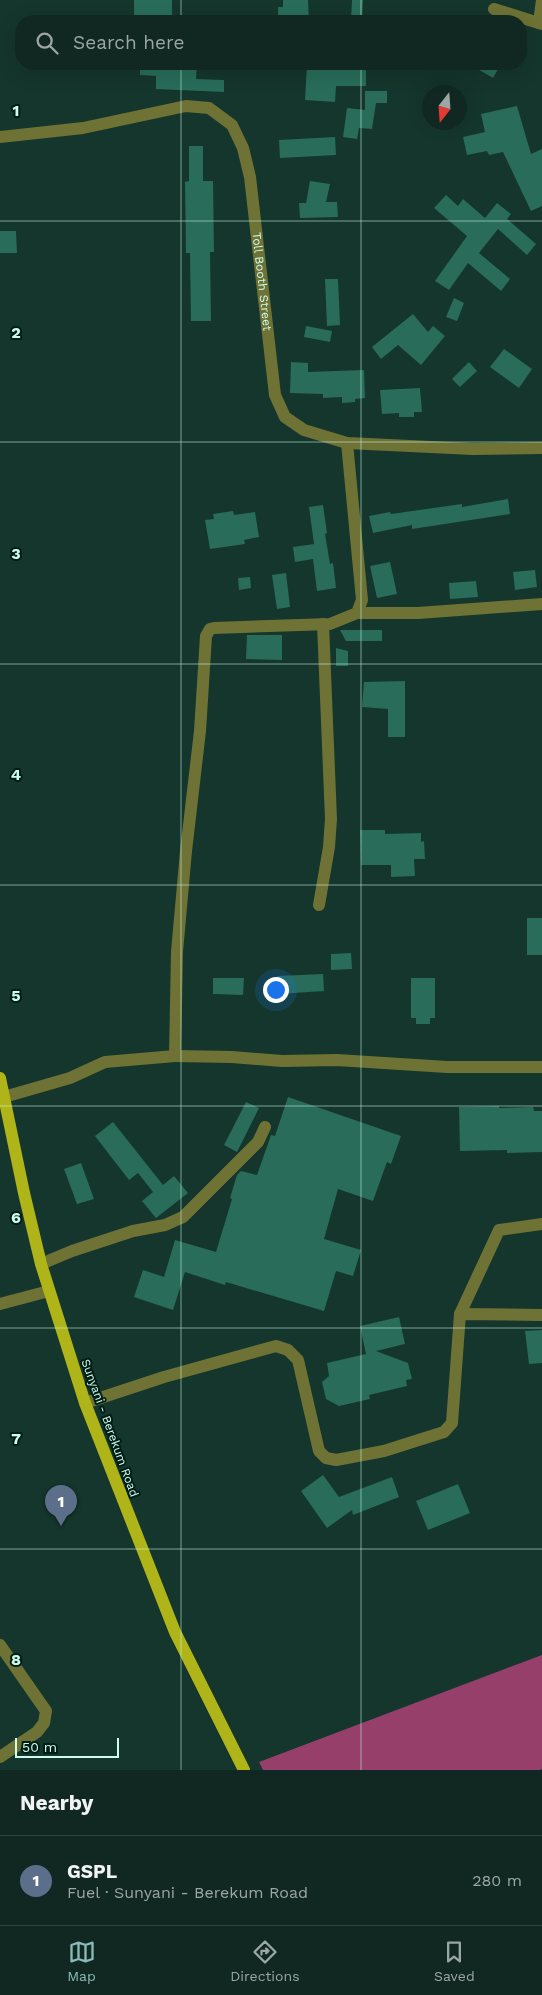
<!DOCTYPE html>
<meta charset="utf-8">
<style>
:root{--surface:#102821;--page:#19302a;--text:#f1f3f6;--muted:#9ca6a5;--line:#30443f;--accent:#8bbbb9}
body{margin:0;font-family:"Work Sans",sans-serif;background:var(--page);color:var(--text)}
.compass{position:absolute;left:422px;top:85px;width:45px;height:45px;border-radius:50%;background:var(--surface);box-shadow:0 5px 20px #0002;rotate:197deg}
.scale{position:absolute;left:15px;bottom:12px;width:104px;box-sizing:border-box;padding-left:5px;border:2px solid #ccfceb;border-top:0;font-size:14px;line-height:18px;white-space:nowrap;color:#ccfceb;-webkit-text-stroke:4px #001d15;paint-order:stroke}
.you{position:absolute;left:275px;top:989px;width:18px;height:18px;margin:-12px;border:4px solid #fff;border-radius:50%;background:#1a73e8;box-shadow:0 0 0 8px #1a73e833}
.badge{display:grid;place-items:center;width:32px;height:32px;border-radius:50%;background:var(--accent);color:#fff;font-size:16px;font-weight:700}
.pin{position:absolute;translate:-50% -41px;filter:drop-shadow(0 1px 2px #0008)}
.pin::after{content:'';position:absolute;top:26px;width:18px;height:15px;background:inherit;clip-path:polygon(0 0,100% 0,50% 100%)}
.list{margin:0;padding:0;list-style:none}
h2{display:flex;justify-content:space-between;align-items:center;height:65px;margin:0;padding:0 20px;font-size:21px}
h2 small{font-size:16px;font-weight:400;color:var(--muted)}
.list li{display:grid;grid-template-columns:32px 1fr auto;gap:15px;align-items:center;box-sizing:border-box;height:90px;padding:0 20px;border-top:1px solid var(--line)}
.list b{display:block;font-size:19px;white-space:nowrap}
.list p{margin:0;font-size:16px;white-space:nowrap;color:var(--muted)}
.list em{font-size:16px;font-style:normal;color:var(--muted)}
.icon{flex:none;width:28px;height:28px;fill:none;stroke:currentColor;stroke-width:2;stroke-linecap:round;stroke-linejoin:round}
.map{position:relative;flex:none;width:542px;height:1770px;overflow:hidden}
.search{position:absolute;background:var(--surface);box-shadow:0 5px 20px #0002;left:15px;right:15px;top:15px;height:55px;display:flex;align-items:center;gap:12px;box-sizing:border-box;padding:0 18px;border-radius:20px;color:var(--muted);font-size:19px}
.sheet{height:155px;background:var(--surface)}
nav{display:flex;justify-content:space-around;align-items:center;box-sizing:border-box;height:70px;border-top:1px solid var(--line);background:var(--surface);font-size:14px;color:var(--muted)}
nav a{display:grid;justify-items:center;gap:2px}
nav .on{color:var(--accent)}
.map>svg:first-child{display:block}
</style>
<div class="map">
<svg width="542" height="1770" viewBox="0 0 542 1770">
<rect width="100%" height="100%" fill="#15362c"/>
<path fill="#953f6a" d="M542,1655v114l-2,1h-277l-4,-8z"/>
<g fill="#286c59">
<rect x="134" y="0" width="38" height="21"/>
<path d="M283,0h25l1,21h-31v-14h5z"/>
<path d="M352,0h11l-1,21h-11z"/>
<path d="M140,64h57l-1,15 28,1v12l-68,-3v-13l-16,-1z"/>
<path d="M307,64h59v22h-30l-1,16 -30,-2z"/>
<path d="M469,64h32l-8,14z"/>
<path d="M365,91h22v12h-11l-4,26 -13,-1 -2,11 -14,-2 4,-29 18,2z"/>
<path d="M517,106l14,48 11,-5v57l-11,5 -28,-59 -14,3 -2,-4 -20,4 -4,-18 22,-5 -4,-18z"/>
<path d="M335,137l1,18 -56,3 -1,-18z"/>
<path d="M189,146h14v35h10l1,71h-4l1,69h-20l-1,-68h-4l-1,-71 4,-1z"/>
<path d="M310,181l20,3 -4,18h11l1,15 -38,1 -1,-15h7z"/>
<path d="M446,195l12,11 5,-7 22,19 12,-15 14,11 -4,5 29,25 -9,11 -29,-26 -19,24 31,26 -9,12 -33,-28 -19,27 -14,-9 32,-45 -33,-28z"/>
<path d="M0,231h16l1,22h-17z"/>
<path d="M325,279h13l2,46 -13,1z"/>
<path d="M454,298l10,5 -7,18 -11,-4z"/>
<path d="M413,314l15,18 5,-6 12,10 -24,29 -23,-20 -17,14 -9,-12z"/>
<path d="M306,326l26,5 -2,11 -26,-5z"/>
<path d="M504,349l28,20 -13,19 -29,-21z"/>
<path d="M291,362l17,1v9l56,-2 1,28 -10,1v3l-13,1v-6l-19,1v-4l-33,-1z"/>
<path d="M469,362l8,9 -17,16 -8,-8z"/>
<path d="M420,388l2,24h-8v5h-15v-4l-17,1 -2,-24z"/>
<path d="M508,499l2,15 -98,15v-4l-39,8 -4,-17 21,-4 1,2 71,-10v3z"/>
<path d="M323,505l4,28 -2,1 5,30 3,-1 3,25 -19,3 -4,-32 -18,3 -2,-15 21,-3 -5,-37z"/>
<path d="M233,511l1,4 21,-3 4,25 -15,3 1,4 -35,5 -5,-29 9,-1 -1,-5z"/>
<path d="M390,562l7,32 -20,4 -7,-32z"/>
<path d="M535,570l2,17 -22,3 -2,-18z"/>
<path d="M286,573l4,34 -13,2 -5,-34z"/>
<path d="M250,577l1,11 -12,2 -1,-12z"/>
<path d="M476,581l2,16 -28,2 -1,-16z"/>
<path d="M340,630h42v11h-36z"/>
<path d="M247,635h35v25l-36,-1z"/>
<path d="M336,648l12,3v15h-12z"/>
<path d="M405,681v56h-17v-28l-26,-2 2,-25z"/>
<path d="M360,830h25v4l36,-1v9l3,-1 1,18h-11l1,17 -24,1v-12h-30z"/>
<rect x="527" y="918" width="15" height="37"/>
<path d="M351,953l1,16 -21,1v-16z"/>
<path d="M323,974l1,17 -46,3 -1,-18z"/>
<path d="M213,978h31l-1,17 -30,-1z"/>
<path d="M411,978h24v40h-5v6h-14v-6h-5z"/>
<path d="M288,1097l113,39 -10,28 -4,-2 -14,39 -35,-12 -14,50 37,11 -8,26 -17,-5 -12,40 -98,-29 -1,3 -40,-13 -12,38 -39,-13 9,-27 21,7 11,-37 41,12 16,-53 -2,-1 7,-23 4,-4 16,4 14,-40 4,1z"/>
<path d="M246,1102l13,6 -22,44 -13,-7z"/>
<path d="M499,1106v2l34,-1 1,4h8v41l-35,1v-3l-47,1 -1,-44z"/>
<path d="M113,1122l50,63 11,-9 14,17 -32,25 -14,-17 11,-9 -15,-19 -9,7 -34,-44z"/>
<path d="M81,1163l13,36 -17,5 -13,-35z"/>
<path d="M399,1317l6,27 -29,7 32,12 4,16 -6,1 1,6 -38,9 1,4 -31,7 -13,-7 -4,-17 7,-6 -2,-13 39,-9 -6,-28z"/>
<path d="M542,1330v33l-13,1 -4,-33z"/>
<path d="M323,1475l16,22 53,-20 7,20 -46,18 -1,-5 -25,18 -26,-37z"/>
<path d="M458,1484l12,29 -42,17 -12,-29z"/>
</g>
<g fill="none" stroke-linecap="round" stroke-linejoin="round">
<g stroke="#6f7235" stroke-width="12">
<path d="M494,9l48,15"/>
<path d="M539,23l3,-23"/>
<path id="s1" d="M0,137l83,-9 103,-22 23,2 23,17 11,23 7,29 25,218 10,22 19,13 43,13 126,6 69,-1"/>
<path d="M357,613h61l124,-9"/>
<path d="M319,905l10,-58 2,-28 -8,-195"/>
<path d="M175,1056l57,1 50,4 55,-1 110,7h95"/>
<path d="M4,1097l66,-19 35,-16 70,-6 2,-104 9,-101 14,-120 6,-95 4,-7 4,-1 116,-4 27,-11 5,-13 -15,-157"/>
<path d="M41,1264l31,-13 61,-20 32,-6 18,-8 75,-75 7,-15"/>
<path d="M0,1304l49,-13"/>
<path d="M460,1314l39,-84 43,-6"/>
<path d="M85,1403l79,-26 112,-31 12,4 10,10 21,91 7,7 10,2 48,-9 60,-19 8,-9 8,-109 82,1"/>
<path d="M0,1645l46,66 -2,12 -7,9 -37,25"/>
</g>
<path stroke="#afb419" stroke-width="12" d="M0,1078l24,115 17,71 44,139 90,229 69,138"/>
</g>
<path fill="none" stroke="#ccfceb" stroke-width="1" stroke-opacity="0.55" d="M181,0v21M361,0v21M181,64v1706M361,64v1706M0,221h542M0,442h542M0,664h542M0,885h542M0,1106h542M0,1328h542M0,1549h542"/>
<g text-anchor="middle" stroke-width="4" stroke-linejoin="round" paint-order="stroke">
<g font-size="12" fill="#ccfceb" stroke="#001d15">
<text dy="4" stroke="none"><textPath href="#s1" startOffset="401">Toll Booth Street</textPath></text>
<text transform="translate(110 1428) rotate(70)" y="4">Sunyani - Berekum Road</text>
</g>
</g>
<g font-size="16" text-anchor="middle" font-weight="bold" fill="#ccfceb" stroke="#001d15" stroke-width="4" stroke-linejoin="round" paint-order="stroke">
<text x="16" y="116">1</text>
<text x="16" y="338">2</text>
<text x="16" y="559">3</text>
<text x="16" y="780">4</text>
<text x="16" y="1001">5</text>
<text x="16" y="1223">6</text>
<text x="16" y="1444">7</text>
<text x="16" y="1665">8</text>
</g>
</svg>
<svg class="compass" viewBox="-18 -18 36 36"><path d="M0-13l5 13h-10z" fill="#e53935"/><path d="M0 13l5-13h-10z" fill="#9ca6a5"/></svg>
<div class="scale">50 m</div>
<div class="you"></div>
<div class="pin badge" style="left:61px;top:1526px;background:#5c6f8a">1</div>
<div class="search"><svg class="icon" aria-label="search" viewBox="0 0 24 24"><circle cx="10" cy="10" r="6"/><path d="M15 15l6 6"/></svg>Search here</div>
</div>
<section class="sheet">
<h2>Nearby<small></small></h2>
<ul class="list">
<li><span class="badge" style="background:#5c6f8a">1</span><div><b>GSPL</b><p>Fuel · Sunyani - Berekum Road</p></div><em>280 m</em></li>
</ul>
</section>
<nav>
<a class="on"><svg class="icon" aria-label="map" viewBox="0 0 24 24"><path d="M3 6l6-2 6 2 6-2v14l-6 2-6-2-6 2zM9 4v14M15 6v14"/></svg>Map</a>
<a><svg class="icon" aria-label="directions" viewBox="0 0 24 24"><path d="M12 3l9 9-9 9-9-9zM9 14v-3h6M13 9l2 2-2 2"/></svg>Directions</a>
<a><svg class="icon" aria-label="saved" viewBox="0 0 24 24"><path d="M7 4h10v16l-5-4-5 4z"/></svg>Saved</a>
</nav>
